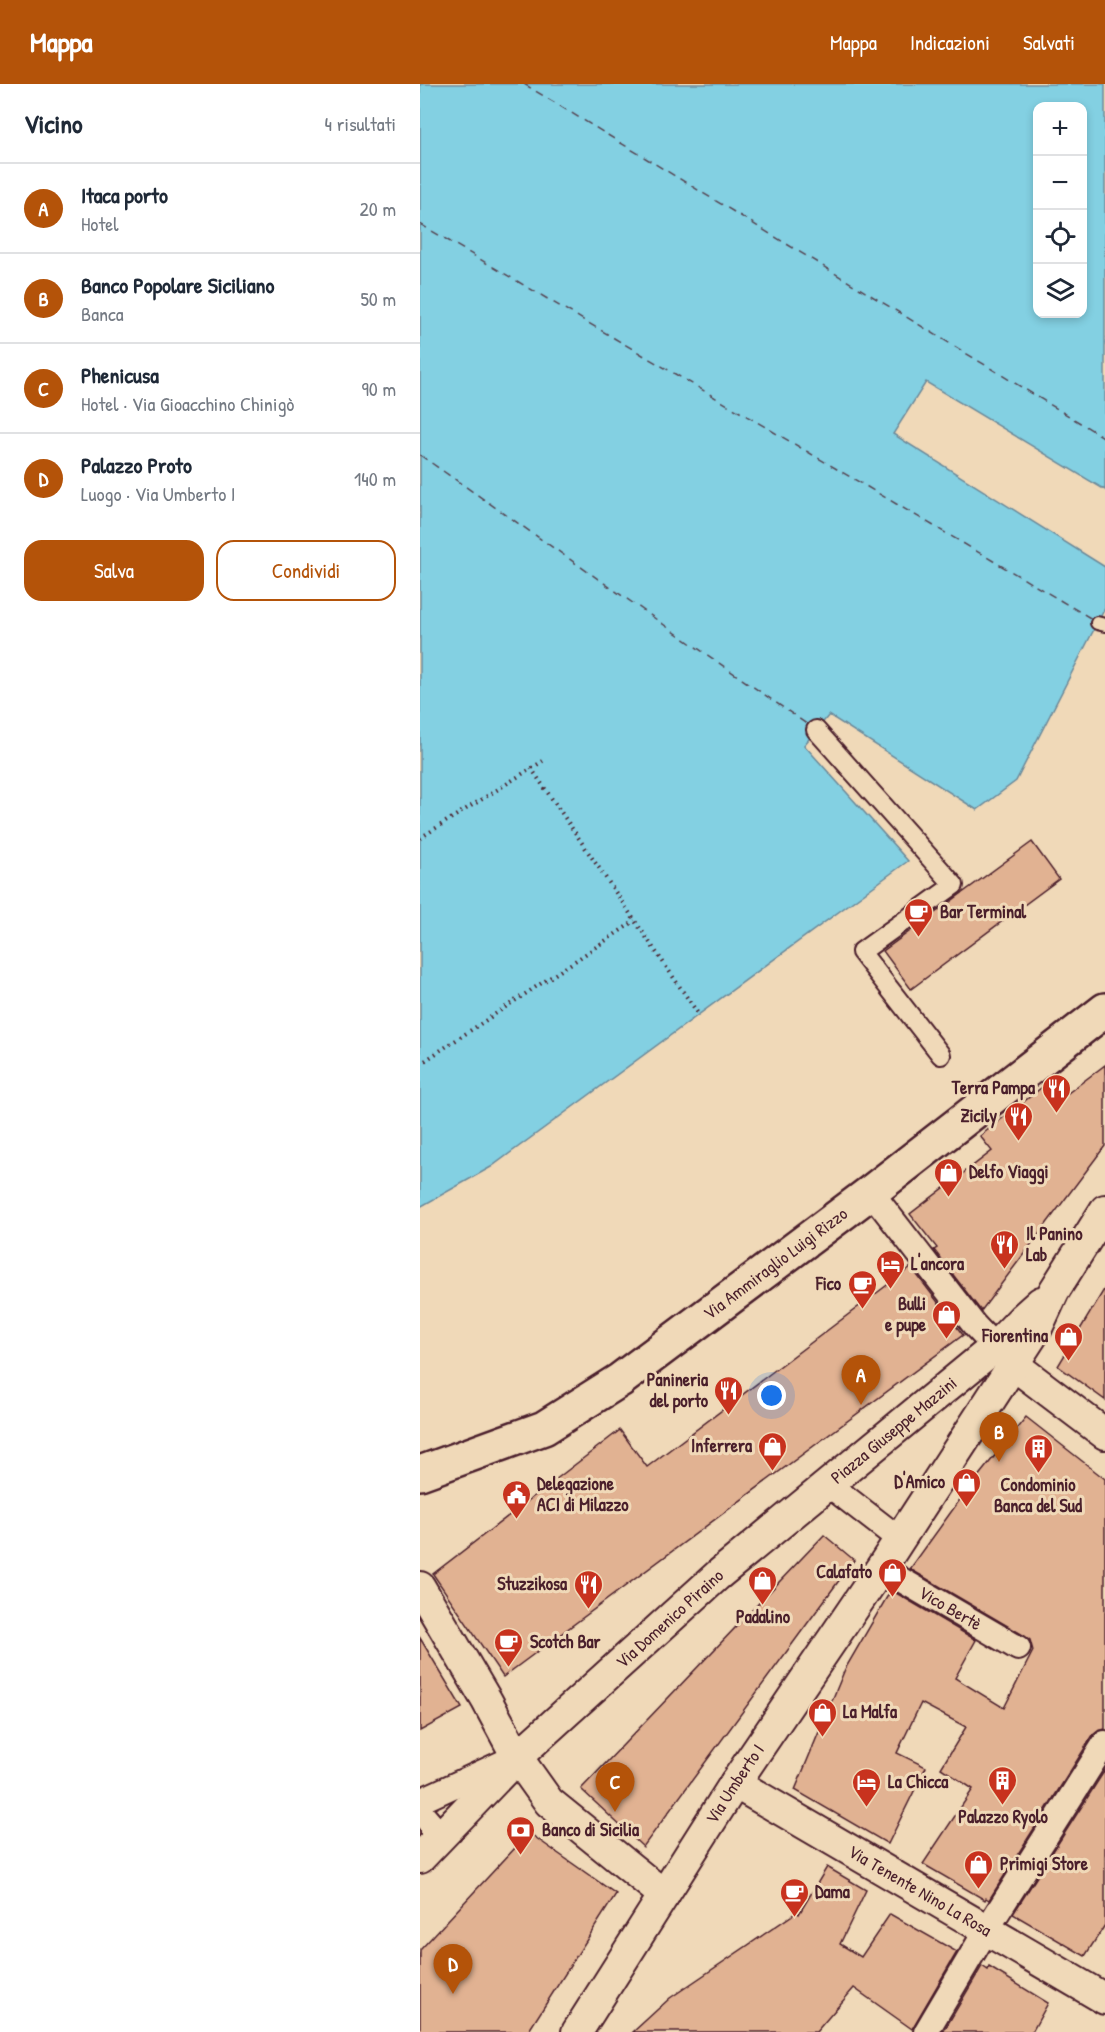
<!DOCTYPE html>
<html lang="it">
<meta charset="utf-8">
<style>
:root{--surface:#fff;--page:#f2f2f3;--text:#1f2937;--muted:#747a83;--line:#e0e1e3;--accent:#b45309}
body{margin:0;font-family:"Patrick Hand",sans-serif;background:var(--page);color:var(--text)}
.controls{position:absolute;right:18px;top:18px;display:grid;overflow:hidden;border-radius:12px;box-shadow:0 3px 9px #0003}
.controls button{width:54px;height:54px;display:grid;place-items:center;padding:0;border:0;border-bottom:2px solid var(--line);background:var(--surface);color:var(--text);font:30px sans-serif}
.you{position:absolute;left:352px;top:1312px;width:21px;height:21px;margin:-15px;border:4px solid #fff;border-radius:50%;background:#1a73e8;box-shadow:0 0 0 9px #1a73e833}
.badge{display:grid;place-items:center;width:39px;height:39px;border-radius:50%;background:var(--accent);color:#fff;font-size:20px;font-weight:700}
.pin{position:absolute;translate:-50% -50px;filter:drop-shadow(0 2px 3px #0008)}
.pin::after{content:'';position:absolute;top:32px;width:21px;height:18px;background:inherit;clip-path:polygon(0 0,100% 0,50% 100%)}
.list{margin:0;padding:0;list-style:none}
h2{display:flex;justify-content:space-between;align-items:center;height:78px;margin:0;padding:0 24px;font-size:26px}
h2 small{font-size:20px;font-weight:400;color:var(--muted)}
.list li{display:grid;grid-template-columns:39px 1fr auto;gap:18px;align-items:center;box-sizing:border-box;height:90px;padding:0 24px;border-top:2px solid var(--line)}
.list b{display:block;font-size:22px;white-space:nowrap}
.list p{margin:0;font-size:20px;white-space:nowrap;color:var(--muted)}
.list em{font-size:20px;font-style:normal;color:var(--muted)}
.actions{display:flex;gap:12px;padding:18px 24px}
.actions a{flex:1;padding:14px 0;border:2px solid var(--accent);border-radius:18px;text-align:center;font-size:21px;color:var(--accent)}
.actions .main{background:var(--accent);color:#fff}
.icon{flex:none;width:33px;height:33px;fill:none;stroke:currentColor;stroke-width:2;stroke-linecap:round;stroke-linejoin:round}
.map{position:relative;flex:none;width:685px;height:1948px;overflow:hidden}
header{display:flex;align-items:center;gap:36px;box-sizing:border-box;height:84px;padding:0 30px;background:var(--accent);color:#fff}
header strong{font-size:28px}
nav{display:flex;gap:33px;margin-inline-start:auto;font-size:21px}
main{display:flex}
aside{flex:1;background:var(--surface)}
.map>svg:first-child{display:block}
</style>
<header>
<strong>Mappa</strong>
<nav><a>Mappa</a><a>Indicazioni</a><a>Salvati</a></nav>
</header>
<main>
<aside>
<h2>Vicino<small>4 risultati</small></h2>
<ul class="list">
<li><span class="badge">A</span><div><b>Itaca porto</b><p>Hotel</p></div><em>20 m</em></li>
<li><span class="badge">B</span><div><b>Banco Popolare Siciliano</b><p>Banca</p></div><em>50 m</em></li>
<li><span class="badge">C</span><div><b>Phenicusa</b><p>Hotel · Via Gioacchino Chinigò</p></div><em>90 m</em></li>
<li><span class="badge">D</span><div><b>Palazzo Proto</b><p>Luogo · Via Umberto I</p></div><em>140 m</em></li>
</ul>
<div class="actions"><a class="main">Salva</a><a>Condividi</a></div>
</aside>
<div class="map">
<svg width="685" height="1948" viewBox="0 0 685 1948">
<rect width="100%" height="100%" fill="#f0d9b8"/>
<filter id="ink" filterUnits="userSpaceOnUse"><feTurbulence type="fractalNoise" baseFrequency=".0167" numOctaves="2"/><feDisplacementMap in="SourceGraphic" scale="12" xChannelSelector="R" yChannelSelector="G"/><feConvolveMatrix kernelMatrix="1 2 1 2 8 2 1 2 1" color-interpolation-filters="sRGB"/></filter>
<g filter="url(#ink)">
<path fill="#83d0e2" stroke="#6c8999" stroke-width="1.5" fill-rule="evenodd" d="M0,0h685v406l-179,-108 -33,52 212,133v41l-89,173 -39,29 -148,-95 -25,30 104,116 -417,306 -71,40zM618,22h44v208h-44z"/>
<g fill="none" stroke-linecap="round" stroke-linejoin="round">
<g stroke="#554250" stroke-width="1.5" stroke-dasharray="8 6" stroke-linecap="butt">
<path d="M104,0l581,354"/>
<path d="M0,140l672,395"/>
<path d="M0,371l388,270"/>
</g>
</g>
<g fill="#e1b292" stroke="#4a1f2b" stroke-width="1.5">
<path d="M612,758l27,37 -148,110 -28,-38z"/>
<path d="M685,981v81l-124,165 -47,-61 3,-2 -27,-34 82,-63 -12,-15 75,-59 13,16z"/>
<path d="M491,1183l52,68 -460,342 -70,-103 187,-144 27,37z"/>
<path d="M685,1204v112l-47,-34z"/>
<path d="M606,1333l79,62v250l-7,2 -5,4 -104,165 -3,-2 -1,2 -62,-36 50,-75 -32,-21 25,-41 -45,-24 -24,50 29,14 -38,77 -93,-54 50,-121 46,-79 85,50 -21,38 49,30 29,-57 -3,-11 -5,-4 -115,-67 54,-75z"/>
<path d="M404,1451l30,25 -211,287 -62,-58z"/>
<path d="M0,1554l42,70 -42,23z"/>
<path d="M685,1686v155l-20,31 -72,-42z"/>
<path d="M109,1749l87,61 -88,138h-108v-82z"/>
<path d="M407,1783l39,23 -26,54 21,13 29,-43 67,38 -45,77 -58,-41 -38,44h-183l37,-34 127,-86 2,2z"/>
<path d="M562,1882l6,4 1,-3 59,36 -16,29h-89z"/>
</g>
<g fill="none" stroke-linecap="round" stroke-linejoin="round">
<defs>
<path id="service" d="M677,539l8,2"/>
<path id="pedestrian" d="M396,646l138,155 -93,67 80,103"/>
<g id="minor">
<path d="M451,1108l104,134 20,21"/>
<path d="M408,1400l71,55"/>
<path id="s1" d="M461,1484l137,80"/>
<path d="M0,1717l89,-41"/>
<path d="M0,1728l13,15v17"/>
<path d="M506,1948l61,-103 118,-186"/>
</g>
<g id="tertiary">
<path d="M594,1281l91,69"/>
<path d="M0,1503l67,114 30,56 32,45 115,93"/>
<path id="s2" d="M315,1699l370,216"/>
<path id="s3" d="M0,1774l97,-101 201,-182 277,-228 27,-28 19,-17"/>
<path id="s4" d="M157,1948l158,-249 146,-215 156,-240 17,-37 51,-81"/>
</g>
<g id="secondary">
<path id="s5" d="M0,1389l124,-45 76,-48 251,-188 234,-182"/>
</g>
</defs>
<use href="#service" stroke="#4a1f2b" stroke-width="16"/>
<use href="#pedestrian" stroke="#4a1f2b" stroke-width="22"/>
<use href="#minor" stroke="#4a1f2b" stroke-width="28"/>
<use href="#tertiary" stroke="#4a1f2b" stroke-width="34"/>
<use href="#secondary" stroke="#4a1f2b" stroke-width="38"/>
<g stroke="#4a1f2b" stroke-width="4" stroke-dasharray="1.5 4.5" stroke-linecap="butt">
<path d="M111,684l168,247"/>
<path d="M0,754l123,-77"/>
<path d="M0,980l215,-143"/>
</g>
<use href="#service" stroke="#f0d9b8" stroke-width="12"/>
<use href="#pedestrian" stroke="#f0d9b8" stroke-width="18"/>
<use href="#minor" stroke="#f0d9b8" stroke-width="24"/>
<use href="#tertiary" stroke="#f0d9b8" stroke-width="30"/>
<use href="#secondary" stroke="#f0d9b8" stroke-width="33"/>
</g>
</g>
<defs>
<symbol id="cafe-pin" viewBox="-11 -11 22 30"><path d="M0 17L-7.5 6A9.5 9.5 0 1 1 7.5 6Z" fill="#c8321e" stroke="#f0d9b8"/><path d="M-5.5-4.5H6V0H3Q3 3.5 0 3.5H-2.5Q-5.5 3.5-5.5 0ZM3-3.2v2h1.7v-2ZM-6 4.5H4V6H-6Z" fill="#fff"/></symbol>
<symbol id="restaurant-pin" viewBox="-11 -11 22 30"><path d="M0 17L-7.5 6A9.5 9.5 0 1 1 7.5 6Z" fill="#c8321e" stroke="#f0d9b8"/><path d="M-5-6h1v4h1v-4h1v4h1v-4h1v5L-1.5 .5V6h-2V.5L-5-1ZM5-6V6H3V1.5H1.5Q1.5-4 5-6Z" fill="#fff"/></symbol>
<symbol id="shop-pin" viewBox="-11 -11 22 30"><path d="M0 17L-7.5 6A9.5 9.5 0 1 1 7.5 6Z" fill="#c8321e" stroke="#f0d9b8"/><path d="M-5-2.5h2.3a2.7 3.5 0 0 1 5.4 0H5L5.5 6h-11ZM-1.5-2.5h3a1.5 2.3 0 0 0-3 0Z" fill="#fff"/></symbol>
<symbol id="hotel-pin" viewBox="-11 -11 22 30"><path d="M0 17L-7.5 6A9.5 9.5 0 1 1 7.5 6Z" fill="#c8321e" stroke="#f0d9b8"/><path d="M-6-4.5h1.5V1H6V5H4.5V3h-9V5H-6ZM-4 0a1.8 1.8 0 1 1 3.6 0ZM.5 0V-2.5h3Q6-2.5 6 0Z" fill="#fff"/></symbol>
<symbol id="building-pin" viewBox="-11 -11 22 30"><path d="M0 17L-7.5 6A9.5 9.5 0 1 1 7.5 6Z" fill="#c8321e" stroke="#f0d9b8"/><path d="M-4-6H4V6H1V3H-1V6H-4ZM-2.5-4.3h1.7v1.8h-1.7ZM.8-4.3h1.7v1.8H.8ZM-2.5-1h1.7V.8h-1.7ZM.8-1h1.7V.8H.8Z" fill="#fff"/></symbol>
<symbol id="civic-pin" viewBox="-11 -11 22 30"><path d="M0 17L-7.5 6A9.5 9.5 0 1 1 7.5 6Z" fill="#c8321e" stroke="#f0d9b8"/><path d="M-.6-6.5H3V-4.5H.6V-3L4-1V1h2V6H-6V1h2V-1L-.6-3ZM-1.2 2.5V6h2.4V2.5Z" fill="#fff"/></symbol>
<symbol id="bank-pin" viewBox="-11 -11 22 30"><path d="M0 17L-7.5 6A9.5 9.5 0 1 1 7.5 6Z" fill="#c8321e" stroke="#f0d9b8"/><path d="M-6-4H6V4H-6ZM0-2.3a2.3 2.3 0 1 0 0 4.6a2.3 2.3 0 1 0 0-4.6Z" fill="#fff"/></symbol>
</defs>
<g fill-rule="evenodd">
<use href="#cafe-pin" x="482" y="812" width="33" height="45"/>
<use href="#restaurant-pin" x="620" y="988" width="33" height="45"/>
<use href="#restaurant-pin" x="582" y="1016" width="33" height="45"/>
<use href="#shop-pin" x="512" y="1072" width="33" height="45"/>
<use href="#restaurant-pin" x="568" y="1144" width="33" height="45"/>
<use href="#hotel-pin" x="454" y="1164" width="33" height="45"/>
<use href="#cafe-pin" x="426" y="1184" width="33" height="45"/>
<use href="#shop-pin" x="510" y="1214" width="33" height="45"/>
<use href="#shop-pin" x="632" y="1236" width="33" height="45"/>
<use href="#restaurant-pin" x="292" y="1290" width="33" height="45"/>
<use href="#shop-pin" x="336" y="1346" width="33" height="45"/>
<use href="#building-pin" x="602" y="1348" width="33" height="45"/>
<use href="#shop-pin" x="530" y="1382" width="33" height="45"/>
<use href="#civic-pin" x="80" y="1394" width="33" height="45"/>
<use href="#shop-pin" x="456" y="1472" width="33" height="45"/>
<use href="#shop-pin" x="326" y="1480" width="33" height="45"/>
<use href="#restaurant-pin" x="152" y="1484" width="33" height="45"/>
<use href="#cafe-pin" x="72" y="1542" width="33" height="45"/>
<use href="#shop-pin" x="386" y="1612" width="33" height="45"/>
<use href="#building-pin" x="566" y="1680" width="33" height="45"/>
<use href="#hotel-pin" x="430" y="1682" width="33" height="45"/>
<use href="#bank-pin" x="84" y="1730" width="33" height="45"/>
<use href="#shop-pin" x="542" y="1764" width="33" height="45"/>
<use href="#cafe-pin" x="358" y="1792" width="33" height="45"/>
</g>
<g text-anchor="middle" stroke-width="6" stroke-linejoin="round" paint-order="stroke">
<g font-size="18" font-weight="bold" fill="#4a1f2b" stroke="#f0d9b8" text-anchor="start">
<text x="520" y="834">Bar Terminal</text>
<text x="615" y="1010" text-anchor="end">Terra Pampa</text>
<text x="577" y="1038" text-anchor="end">Zicily</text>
<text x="549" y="1094">Delfo Viaggi</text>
<text x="606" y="1156">Il Panino<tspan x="606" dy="21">Lab</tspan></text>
<text x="491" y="1186">L'ancora</text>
<text x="421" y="1206" text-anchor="end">Fico</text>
<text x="506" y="1226" text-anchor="end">Bulli<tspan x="506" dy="21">e pupe</tspan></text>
<text x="628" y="1258" text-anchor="end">Fiorentina</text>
<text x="288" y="1302" text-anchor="end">Panineria<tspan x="288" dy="21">del porto</tspan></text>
<text x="332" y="1368" text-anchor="end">Inferrera</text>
<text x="525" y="1404" text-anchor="end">D'Amico</text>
<text x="117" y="1406">Delegazione<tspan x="117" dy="21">ACI di Milazzo</tspan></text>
<text x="618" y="1407" text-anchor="middle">Condominio<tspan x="618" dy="21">Banca del Sud</tspan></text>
<text x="452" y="1494" text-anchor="end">Calafato</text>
<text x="147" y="1506" text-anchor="end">Stuzzikosa</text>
<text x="343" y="1539" text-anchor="middle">Padalino</text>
<text x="110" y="1564">Scotch Bar</text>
<text x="423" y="1634">La Malfa</text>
<text x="468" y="1704">La Chicca</text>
<text x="583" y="1739" text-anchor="middle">Palazzo Ryolo</text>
<text x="122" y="1752">Banco di Sicilia</text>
<text x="580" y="1786">Primigi Store</text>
<text x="395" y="1814">Dama</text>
</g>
<g font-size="18" fill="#4a1f2b" stroke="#f0d9b8">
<text dy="6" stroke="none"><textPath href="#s5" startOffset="416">Via Ammiraglio Luigi Rizzo</textPath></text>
<text dy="6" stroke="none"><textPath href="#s3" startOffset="639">Piazza Giuseppe Mazzini</textPath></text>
<text dy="6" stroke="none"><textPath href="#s1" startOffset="80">Vico Bertè</textPath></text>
<text dy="6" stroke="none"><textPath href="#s3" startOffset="346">Via Domenico Piraino</textPath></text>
<text dy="6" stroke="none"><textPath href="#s4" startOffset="294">Via Umberto I</textPath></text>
<text dy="6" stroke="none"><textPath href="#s2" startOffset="214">Via Tenente Nino La Rosa</textPath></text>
</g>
</g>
</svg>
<div class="controls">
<button>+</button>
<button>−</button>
<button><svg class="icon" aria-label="locate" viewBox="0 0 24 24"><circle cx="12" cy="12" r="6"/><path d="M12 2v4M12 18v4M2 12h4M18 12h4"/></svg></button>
<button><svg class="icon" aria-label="layers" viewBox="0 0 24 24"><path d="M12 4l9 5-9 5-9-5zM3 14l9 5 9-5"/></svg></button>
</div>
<div class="you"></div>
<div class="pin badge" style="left:441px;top:1321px">A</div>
<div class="pin badge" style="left:579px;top:1378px">B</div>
<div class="pin badge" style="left:195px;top:1728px">C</div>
<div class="pin badge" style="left:33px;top:1910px">D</div>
</div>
</main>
